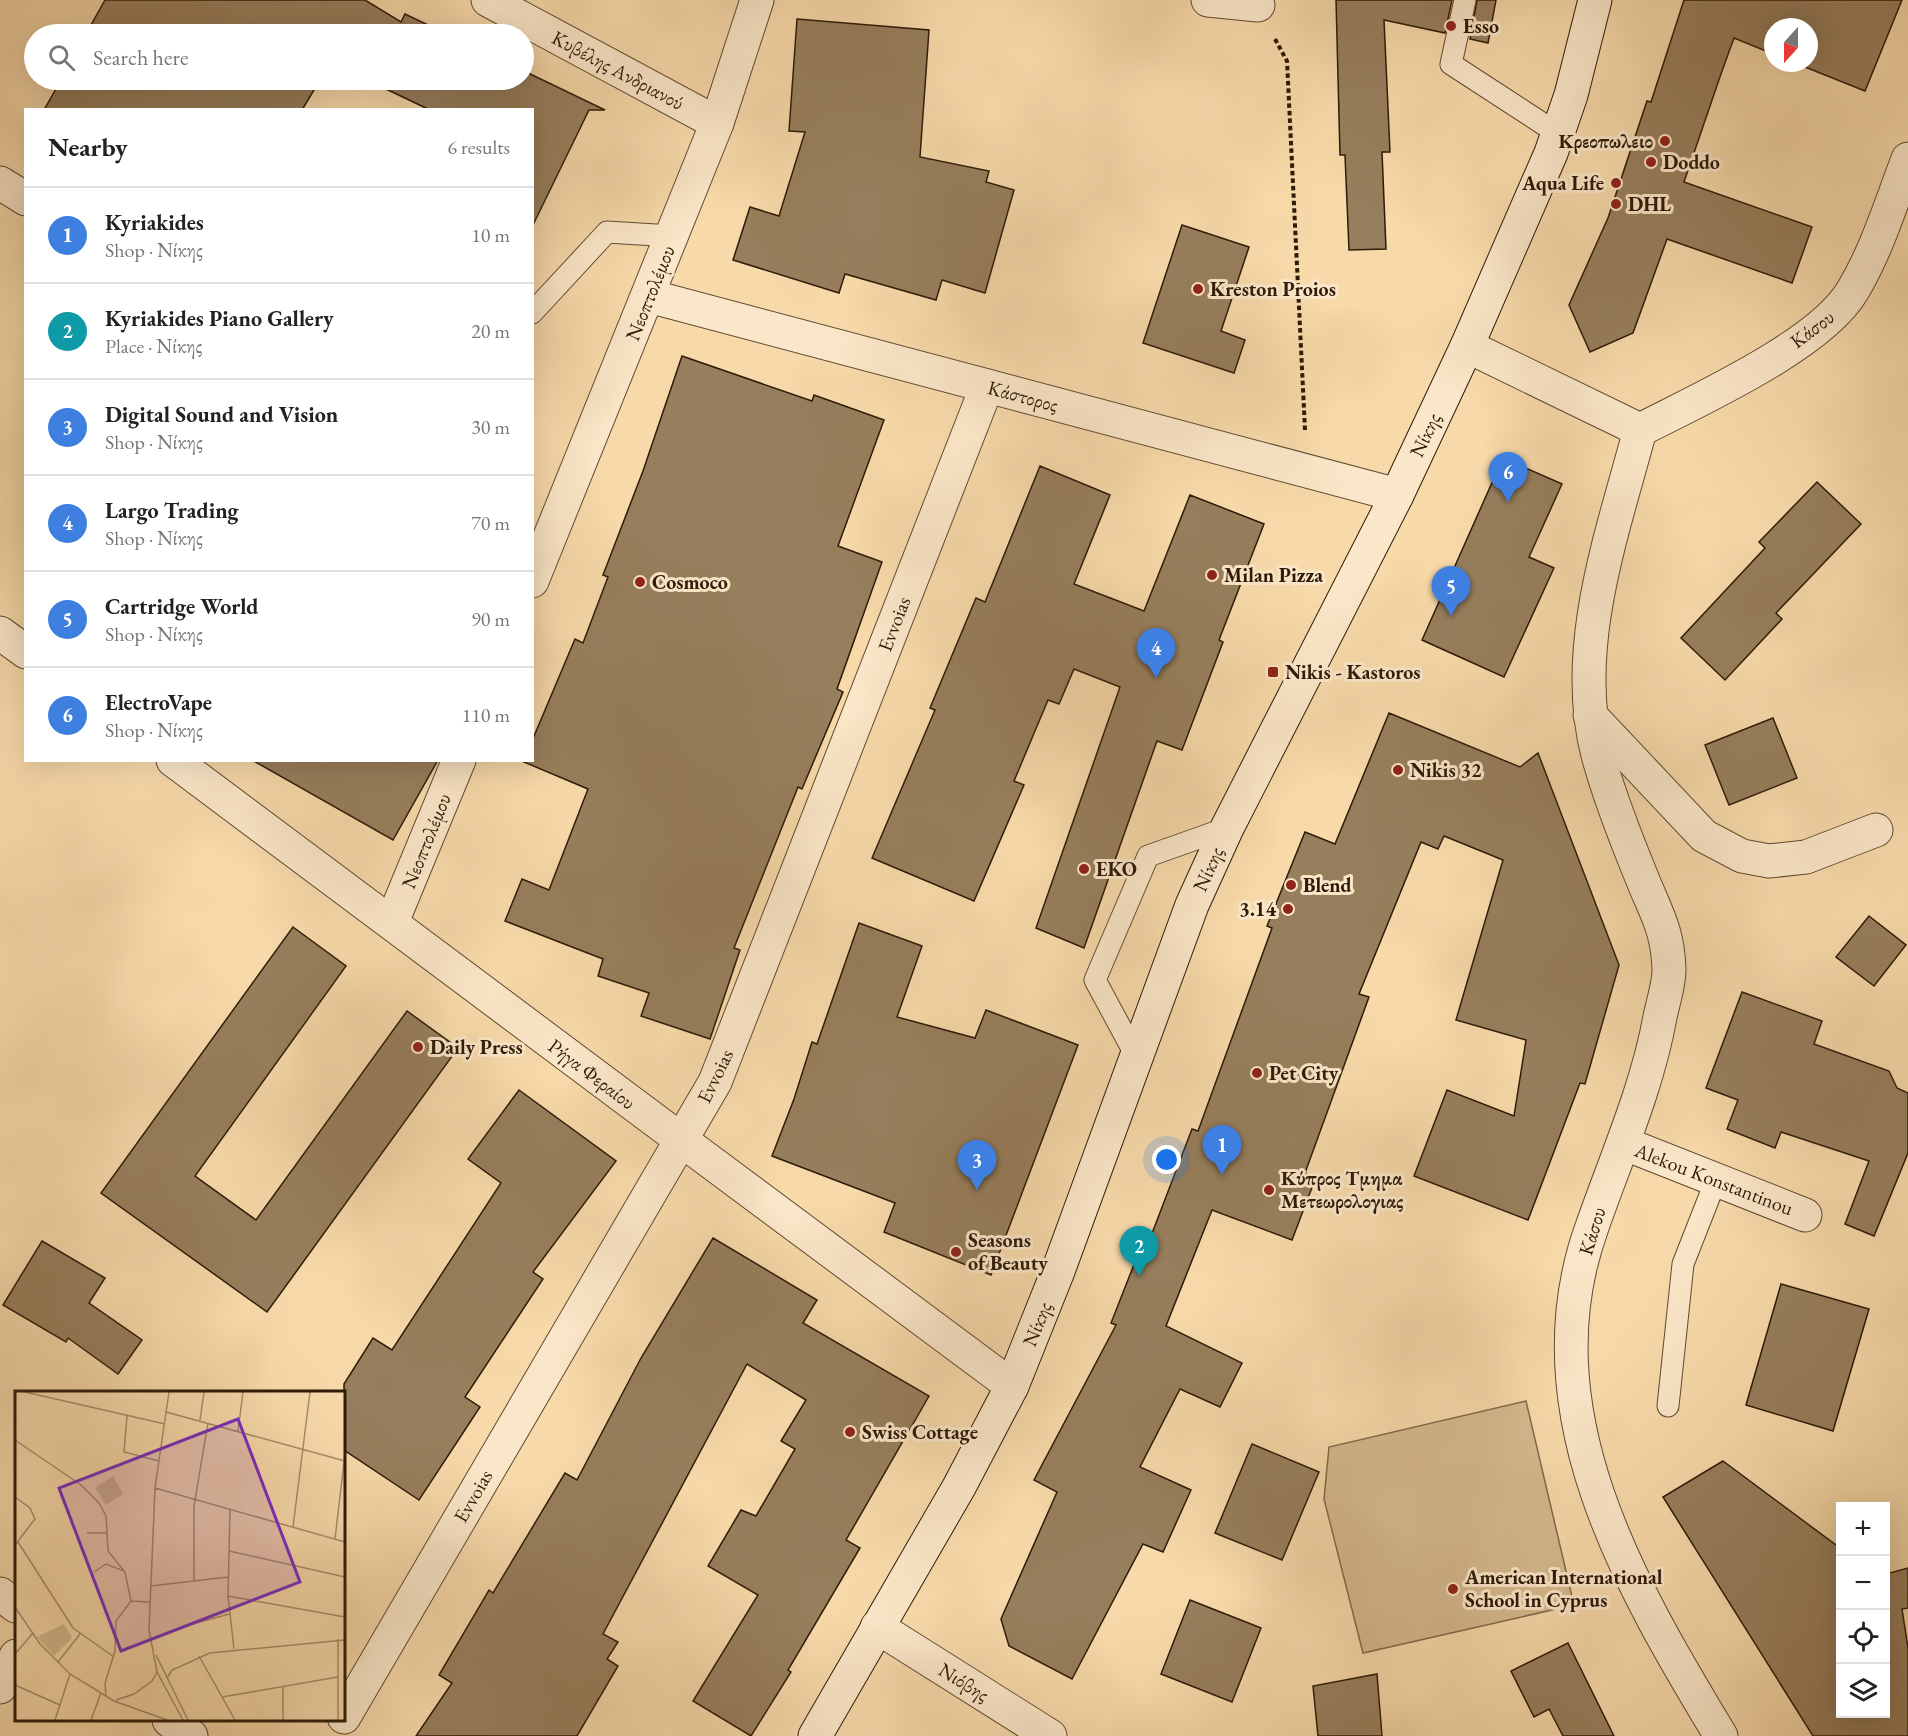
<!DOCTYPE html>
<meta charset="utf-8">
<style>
body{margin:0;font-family:"EB Garamond",serif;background:#f6f6f6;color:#222}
.controls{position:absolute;right:18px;bottom:18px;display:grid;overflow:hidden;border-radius:0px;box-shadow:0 6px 24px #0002}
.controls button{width:54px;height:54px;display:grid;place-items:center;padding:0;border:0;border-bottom:2px solid #e0e0e0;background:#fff;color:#222;font:30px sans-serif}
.compass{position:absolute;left:1764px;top:18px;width:54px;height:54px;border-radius:50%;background:#fff;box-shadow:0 6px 24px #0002;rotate:201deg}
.you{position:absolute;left:1167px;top:1160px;width:21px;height:21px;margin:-15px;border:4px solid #fff;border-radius:50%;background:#1a73e8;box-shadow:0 0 0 9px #1a73e833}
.badge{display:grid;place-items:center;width:39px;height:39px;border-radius:50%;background:#0f766e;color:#fff;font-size:20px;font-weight:700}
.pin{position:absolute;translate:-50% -50px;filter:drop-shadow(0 2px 3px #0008)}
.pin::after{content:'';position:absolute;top:32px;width:21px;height:18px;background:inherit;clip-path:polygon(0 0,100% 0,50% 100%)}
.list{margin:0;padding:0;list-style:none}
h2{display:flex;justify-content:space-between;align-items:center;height:78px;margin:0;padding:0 24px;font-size:26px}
h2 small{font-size:20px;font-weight:400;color:#767676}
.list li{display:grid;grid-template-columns:39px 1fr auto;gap:18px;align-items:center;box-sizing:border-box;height:96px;padding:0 24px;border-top:2px solid #e0e0e0}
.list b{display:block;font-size:22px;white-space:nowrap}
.list p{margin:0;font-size:20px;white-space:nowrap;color:#767676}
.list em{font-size:20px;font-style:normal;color:#767676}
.icon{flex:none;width:33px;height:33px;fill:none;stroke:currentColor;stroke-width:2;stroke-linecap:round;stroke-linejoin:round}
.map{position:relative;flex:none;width:1908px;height:1736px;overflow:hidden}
.search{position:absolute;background:#fff;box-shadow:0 6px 24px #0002;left:24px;top:24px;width:510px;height:66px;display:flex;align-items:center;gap:15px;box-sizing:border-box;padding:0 21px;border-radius:33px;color:#767676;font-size:22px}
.panel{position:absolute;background:#fff;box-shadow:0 6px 24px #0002;left:24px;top:108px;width:510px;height:654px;border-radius:0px}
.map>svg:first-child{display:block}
.green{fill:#d5b98e;stroke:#826a4b;stroke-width:1.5}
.building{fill:#977e5c;stroke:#2e1b08;stroke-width:1.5}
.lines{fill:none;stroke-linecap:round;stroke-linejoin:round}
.service-casing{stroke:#604a30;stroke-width:23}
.minor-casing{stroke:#604a30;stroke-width:35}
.tertiary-casing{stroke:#604a30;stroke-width:35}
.secondary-casing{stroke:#2e1b08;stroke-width:35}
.path{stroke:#2e1b08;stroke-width:4;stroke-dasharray:4.5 3;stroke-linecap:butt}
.service{stroke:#fae6c8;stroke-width:21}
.minor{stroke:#fae6c8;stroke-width:33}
.tertiary{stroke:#fae6c8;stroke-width:33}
.secondary{stroke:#fae6c8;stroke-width:33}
.poi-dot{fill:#8f2418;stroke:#fae6c8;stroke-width:2}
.labels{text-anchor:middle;stroke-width:6;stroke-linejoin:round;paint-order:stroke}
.poi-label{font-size:20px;font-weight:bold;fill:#2e1b08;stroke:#fae6c8;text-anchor:start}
.street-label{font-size:20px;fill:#2e1b08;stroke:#fae6c8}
.inset-road{fill:none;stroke:#a78d69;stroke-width:1.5}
.view{fill:#7b2cbf;fill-opacity:0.15;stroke:#7b2cbf;stroke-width:3}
.inset-edge{fill:none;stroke:#2e1b08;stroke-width:3}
</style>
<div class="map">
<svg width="1908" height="1736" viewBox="0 0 1908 1736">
<rect width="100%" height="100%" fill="#f7d9aa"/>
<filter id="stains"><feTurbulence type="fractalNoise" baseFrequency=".00333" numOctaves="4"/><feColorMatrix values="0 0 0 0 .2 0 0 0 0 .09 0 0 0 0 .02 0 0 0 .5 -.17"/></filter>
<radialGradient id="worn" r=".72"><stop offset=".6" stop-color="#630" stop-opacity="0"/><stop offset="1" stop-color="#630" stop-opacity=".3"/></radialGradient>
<path class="green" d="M1526 1401 1574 1605 1363 1653 1324 1499 1329 1447Z"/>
<g class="building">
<path d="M105 0H365L401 22 405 14 447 34H86Z"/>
<path d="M1336 0H1452L1445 33 1384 20 1390 152H1382L1386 249 1349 250 1345 155H1340Z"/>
<path d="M1477 0H1496L1488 43 1470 39Z"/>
<path d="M1684 0H1902L1865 91 1795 63H1809V27H1773V54L1734 38 1722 71 1684 182 1812 227 1792 283 1667 239 1633 333 1590 352 1569 305 1608 218 1647 101 1651 102Z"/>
<path d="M797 19 929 30 920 157 989 171 986 182 1014 190 985 293 942 280 936 300 845 274 839 293 733 260 750 207 779 216 805 132 789 131Z"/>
<path d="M524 71 605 110H589L532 227V110H430L367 80H524Z"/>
<path d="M61 80H320L302 110H44Z"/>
<path d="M1182 225 1249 247 1221 331 1245 340 1234 373 1143 343Z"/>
<path d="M682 356 812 401 814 395 884 420 838 546 882 562 837 689 843 692 802 789 798 787 734 948 740 950 710 1039 641 1016 649 993 598 976 603 959 505 921 522 879 549 890 588 789 524 762 532 760V741L575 639 583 643 608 577 603 575 643 471Z"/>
<path d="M1503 458 1562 484 1529 557 1554 568 1504 677 1422 640Z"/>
<path d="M1040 466 1110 495 1074 584 1144 611 1190 495 1264 524 1219 640 1223 642 1182 750 1157 741 1084 948 1036 928 1120 687 1074 669 1059 704 1048 700 1014 781 1024 785 974 901 872 858 935 710 930 708 976 598 985 602Z"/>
<path d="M1817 482 1861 524 1776 613 1782 619 1725 680 1681 638 1765 548 1759 542Z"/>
<path d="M1389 713 1520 767 1538 753 1619 965 1585 1084 1580 1083 1528 1220 1414 1176 1447 1090 1514 1116 1526 1040 1456 1020 1503 860 1444 836 1438 849 1421 842 1359 994 1369 997 1305 1173 1316 1177 1292 1240 1212 1210 1166 1326 1242 1363 1220 1407 1180 1389 1140 1467 1191 1490 1163 1552 1143 1544 1072 1679 1009 1646 1001 1619 1057 1492 1034 1480 1116 1325 1111 1323 1146 1234 1151 1236 1192 1129 1198 1131 1272 928 1267 926 1305 832 1335 844Z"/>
<path d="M1773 718 1797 778 1729 805 1705 745Z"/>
<path d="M252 760H438L393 840Z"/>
<path d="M1869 916 1906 945 1874 986 1836 957Z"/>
<path d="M859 923 922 946 897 1017 975 1038 986 1010 1078 1045 991 1275 884 1232 895 1203 772 1156 794 1099 812 1042 817 1044Z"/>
<path d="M293 927 346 966 195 1176 256 1220 407 1011 458 1048 267 1312 101 1193Z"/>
<path d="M1742 992 1822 1021 1814 1044 1889 1071 1897 1088 1908 1093V1153L1874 1236 1845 1224 1869 1161 1781 1132 1775 1148 1727 1129 1738 1100 1706 1088Z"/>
<path d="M519 1090 616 1161 533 1272 543 1279 465 1397 480 1407 419 1500 344 1450V1384L373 1338 392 1350 501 1183 468 1159Z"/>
<path d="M713 1238 817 1300 803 1323 929 1396 846 1540 860 1548 788 1670 791 1672 751 1736 693 1701 758 1595 708 1566 741 1510 756 1516 795 1449 781 1441 806 1400 747 1364 603 1634 618 1642 607 1659 618 1666 577 1736H416L452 1683 439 1675 489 1590 493 1593 565 1473 577 1480 641 1358Z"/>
<path d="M42 1241 105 1278 89 1303 142 1340 118 1374 68 1338 66 1342 3 1305Z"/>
<path d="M1781 1284 1869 1309 1833 1431 1746 1405Z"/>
<path d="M1252 1444 1319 1472 1282 1560 1215 1533Z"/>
<path d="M1723 1461 1840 1548V1713H1886V1574L1908 1568V1608L1902 1609 1908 1648V1736H1813L1663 1497Z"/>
<path d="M1190 1600 1261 1628 1232 1702 1161 1674Z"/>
<path d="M1568 1643 1614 1736H1563L1549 1709 1534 1717 1511 1671Z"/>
<path d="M1377 1674 1382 1736H1318L1313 1686Z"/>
</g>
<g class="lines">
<g class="service-casing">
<g id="service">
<path d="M1465 0 1451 64 1557 133"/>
<path d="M532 313 607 232 672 236"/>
<path d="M1136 1056 1095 980 1148 856 1227 828"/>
<path d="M1668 1406 1683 1264 1716 1180"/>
</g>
</g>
<g class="minor-casing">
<g id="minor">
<path d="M488 0 717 123"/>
<path d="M1208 0 1258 5"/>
<path d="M0 183 26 199"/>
<path d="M649 296 1397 495"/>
<path d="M1467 346 1640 430"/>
<path d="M532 581 717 123 757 0"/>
<path d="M1590 715 1704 836 1742 856 1769 861 1806 857 1876 830"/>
<path d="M392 922 459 760"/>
<path d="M1623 1143 1805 1215"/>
<path d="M0 1594 16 1606"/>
<path d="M877 1627 1050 1736"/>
<path d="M0 1687 16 1656"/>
<path d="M344 1717 715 1082 987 386"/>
<path d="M169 1720 191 1736"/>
<path d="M1721 1736C1629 1584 1526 1409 1592 1227 1616 1158 1647 1089 1660 1017 1663 1002 1669 985 1669 970 1668 930 1656 913 1642 878 1626 839 1609 796 1598 755 1570 648 1613 532 1640 430 1698 400 1821 345 1853 290 1877 250 1891 203 1908 159"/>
</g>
</g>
<g class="tertiary-casing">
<g id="tertiary">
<path d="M0 633 26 652"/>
<path d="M173 760C454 968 731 1179 1012 1386"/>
</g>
</g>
<g class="secondary-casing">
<path id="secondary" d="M815 1736 959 1487 1012 1386 1058 1271 1192 905 1227 828 1397 495 1467 346 1551 153 1571 95 1595 0"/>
</g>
<path class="path" d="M1275 39 1287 61 1305 430"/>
<use href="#service" class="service"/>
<use href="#minor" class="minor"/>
<use href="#tertiary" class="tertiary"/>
<use href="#secondary" class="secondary"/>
</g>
<g class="poi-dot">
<circle cx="1451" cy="26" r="6"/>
<circle cx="1665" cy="141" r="6"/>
<circle cx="1651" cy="162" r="6"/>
<circle cx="1616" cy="183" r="6"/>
<circle cx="1616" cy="204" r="6"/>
<circle cx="1198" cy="289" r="6"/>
<circle cx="1212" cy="575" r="6"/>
<circle cx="640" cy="582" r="6"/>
<rect x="1267" y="666" width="12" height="12" rx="3"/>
<circle cx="1398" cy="770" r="6"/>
<circle cx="1084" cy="869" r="6"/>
<circle cx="1291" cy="885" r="6"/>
<circle cx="1288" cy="909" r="6"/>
<circle cx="418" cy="1047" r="6"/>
<circle cx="1257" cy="1073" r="6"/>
<circle cx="1269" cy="1190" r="6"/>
<circle cx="956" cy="1252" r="6"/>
<circle cx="850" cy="1432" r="6"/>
<circle cx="1453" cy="1589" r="6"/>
</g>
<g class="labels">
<g class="poi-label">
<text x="1463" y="33">Esso</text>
<text x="1653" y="148" text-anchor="end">Κρεοπωλειο</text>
<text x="1663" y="169">Doddo</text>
<text x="1604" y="190" text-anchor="end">Aqua Life</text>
<text x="1628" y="211">DHL</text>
<text x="1210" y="296">Kreston Proios</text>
<text x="1224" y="582">Milan Pizza</text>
<text x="652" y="589">Cosmoco</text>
<text x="1285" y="679">Nikis - Kastoros</text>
<text x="1410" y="777">Nikis 32</text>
<text x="1096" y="876">EKO</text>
<text x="1303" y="892">Blend</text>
<text x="1276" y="916" text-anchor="end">3.14</text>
<text x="430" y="1054">Daily Press</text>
<text x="1269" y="1080">Pet City</text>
<text x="1281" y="1185">Κύπρος Τμημα<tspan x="1281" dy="23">Μετεωρολογιας</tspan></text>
<text x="968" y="1247">Seasons<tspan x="968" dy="23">of Beauty</tspan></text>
<text x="862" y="1439">Swiss Cottage</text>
<text x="1465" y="1584">American International<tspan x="1465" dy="23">School in Cyprus</tspan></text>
</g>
<g class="street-label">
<text transform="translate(618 70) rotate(28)" y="7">Κυβέλης Ανδριανού</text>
<text transform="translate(650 293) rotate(-68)" y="7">Νεοπτολέμου</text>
<text transform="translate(1812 329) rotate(-37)" y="7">Κάσου</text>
<text transform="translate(1023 396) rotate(15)" y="7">Κάστορος</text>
<text transform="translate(1425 435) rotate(-65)" y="7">Νίκης</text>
<text transform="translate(894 624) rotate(-69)" y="7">Evvoias</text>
<text transform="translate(426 841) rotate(-68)" y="7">Νεοπτολέμου</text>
<text transform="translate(1208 869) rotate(-66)" y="7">Νίκης</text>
<text transform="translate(592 1074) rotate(37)" y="7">Ρήγα Φεραίου</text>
<text transform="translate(715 1076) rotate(-64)" y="7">Evvoias</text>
<text transform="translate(1714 1179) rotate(21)" y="7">Alekou Konstantinou</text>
<text transform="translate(1592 1231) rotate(-73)" y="7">Κάσου</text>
<text transform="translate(1037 1324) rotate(-68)" y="7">Νίκης</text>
<text transform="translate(473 1496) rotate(-60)" y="7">Evvoias</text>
<text transform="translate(964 1682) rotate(32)" y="7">Νιόβης</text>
</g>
</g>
<g transform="translate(15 1391)">
<rect width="330" height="330" fill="#f7d9aa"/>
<path d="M98 85 108 103 91 114 80 97ZM49 233 57 247 39 265 22 246Z" fill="#d5b98e"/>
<path class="inset-road" d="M10 1 150 33M154 1 140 97 134 239 142 281 168 329M151 21 330 70M112 25 109 61 144 70M185 29 189 1M223 40 228 1M0 49 66 94 84 112 91 125 93 160 110 181 116 210 101 230 100 260 90 292 91 305M140 97 330 151M0 106 15 117 20 128 0 154M215 119 213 205 219 258M278 136 295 1M72 142H92M320 148 330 63M3 151 58 237 99 266M214 160 330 186M79 181 91 173 109 180M179 190V115L193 32M136 195 213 186M213 205 330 226M116 210 135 211M0 216 25 253 55 283 99 310 152 329M167 236 214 223M0 263 18 242M141 264 173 329M184 265 220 329M43 271 65 243M152 287 157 279 195 262 330 249M0 294 45 314M268 295V329M207 306 323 286M101 309 119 303 137 290 142 281M40 329 55 283M76 329 86 302M323 329V248"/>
<path class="view" d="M223 28 285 191 106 260 44 97Z"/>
<rect width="330" height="330" class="inset-edge"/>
</g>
<rect width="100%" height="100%" filter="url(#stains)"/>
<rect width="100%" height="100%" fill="url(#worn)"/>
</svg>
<div class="controls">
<button>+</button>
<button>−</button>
<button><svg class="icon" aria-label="locate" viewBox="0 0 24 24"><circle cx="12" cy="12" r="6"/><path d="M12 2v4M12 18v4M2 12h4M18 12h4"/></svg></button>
<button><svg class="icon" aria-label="layers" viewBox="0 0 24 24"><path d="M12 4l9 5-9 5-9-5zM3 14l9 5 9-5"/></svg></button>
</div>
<svg class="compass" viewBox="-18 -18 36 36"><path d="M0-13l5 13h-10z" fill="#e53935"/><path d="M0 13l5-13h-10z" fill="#767676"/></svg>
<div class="you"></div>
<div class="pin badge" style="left:1222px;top:1175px;background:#3f7fe0">1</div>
<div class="pin badge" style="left:1139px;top:1276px;background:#0f9aa8">2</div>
<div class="pin badge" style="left:977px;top:1190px;background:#3f7fe0">3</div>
<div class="pin badge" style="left:1156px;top:678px;background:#3f7fe0">4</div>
<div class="pin badge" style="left:1451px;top:616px;background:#3f7fe0">5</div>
<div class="pin badge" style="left:1508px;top:502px;background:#3f7fe0">6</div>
<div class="search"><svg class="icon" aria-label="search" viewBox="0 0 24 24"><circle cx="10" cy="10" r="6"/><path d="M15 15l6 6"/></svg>Search here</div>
<section class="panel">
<h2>Nearby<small>6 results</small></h2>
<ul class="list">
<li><span class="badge" style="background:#3f7fe0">1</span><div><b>Kyriakides</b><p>Shop · Νίκης</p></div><em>10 m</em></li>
<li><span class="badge" style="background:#0f9aa8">2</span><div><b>Kyriakides Piano Gallery</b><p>Place · Νίκης</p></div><em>20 m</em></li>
<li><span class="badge" style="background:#3f7fe0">3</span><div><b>Digital Sound and Vision</b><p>Shop · Νίκης</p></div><em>30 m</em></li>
<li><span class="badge" style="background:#3f7fe0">4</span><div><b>Largo Trading</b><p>Shop · Νίκης</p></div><em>70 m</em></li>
<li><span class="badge" style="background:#3f7fe0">5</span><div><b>Cartridge World</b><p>Shop · Νίκης</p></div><em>90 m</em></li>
<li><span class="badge" style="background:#3f7fe0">6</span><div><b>ElectroVape</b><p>Shop · Νίκης</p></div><em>110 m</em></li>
</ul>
</section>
</div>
